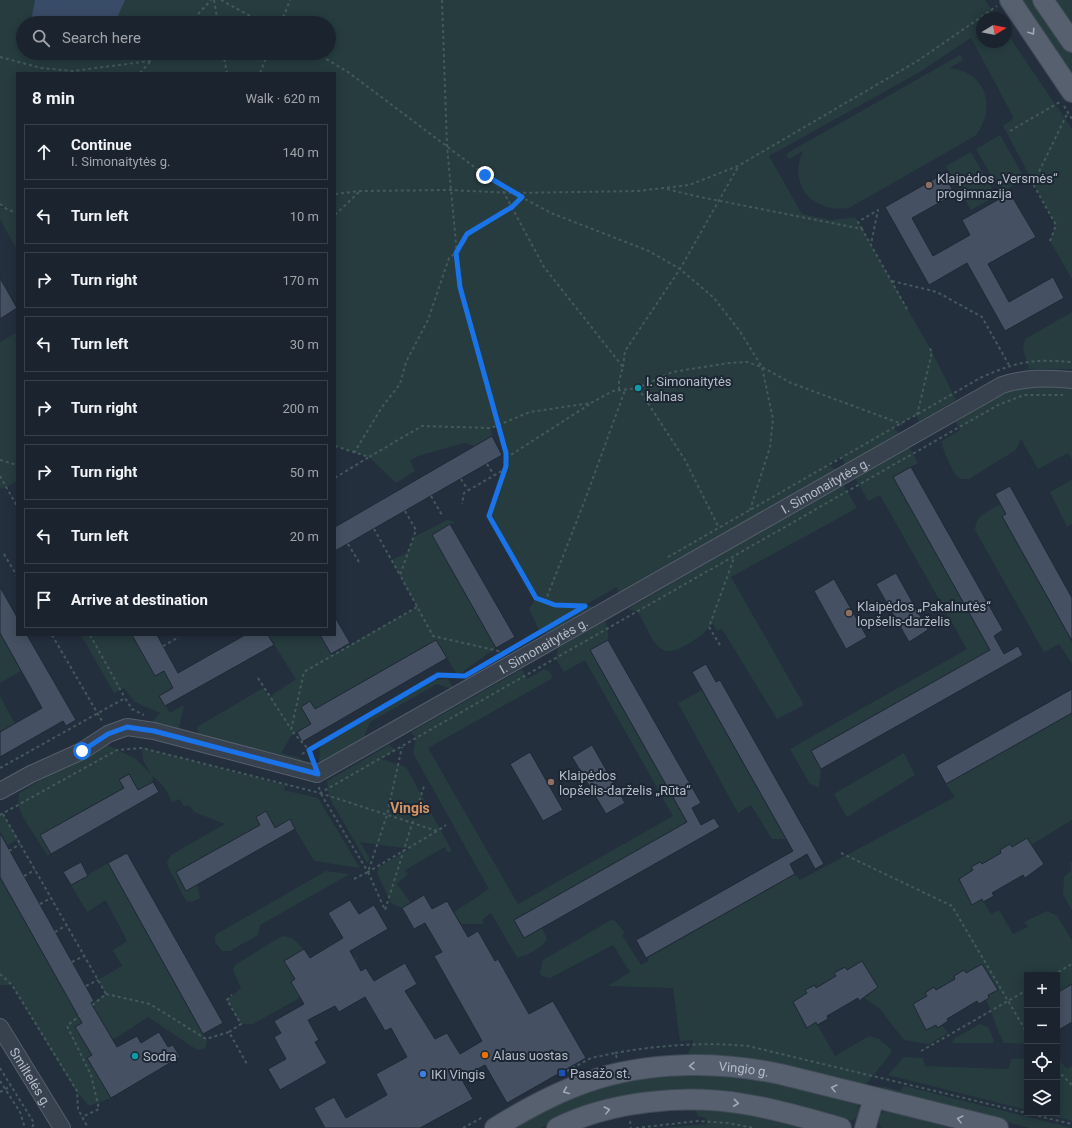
<!DOCTYPE html>
<meta charset="utf-8">
<style>
body{margin:0;font-family:Roboto,sans-serif;background:#242b36;color:#f1f3f6}
.controls{position:absolute;right:12px;bottom:12px;display:grid;overflow:hidden;border-radius:0px;box-shadow:0 2px 10px #0003}
.controls button{width:36px;height:36px;display:grid;place-items:center;padding:0;border:0;border-bottom:1px solid #39404a;background:#1b232e;color:#f1f3f6;font:20px sans-serif}
.compass{position:absolute;left:976px;top:12px;width:36px;height:36px;border-radius:50%;background:#1b232e;box-shadow:0 2px 10px #0003;rotate:80deg}
.stop{position:absolute;width:12px;height:12px;margin:-9px;border:3px solid #1a73e8;border-radius:50%;background:#fff}
.stop.end{background:#1a73e8;border-color:#fff;box-shadow:0 1px 4px #0008}
.list{margin:0;padding:0;list-style:none}
h2{display:flex;justify-content:space-between;align-items:center;height:52px;margin:0;padding:0 16px;font-size:17px}
h2 small{font-size:13px;font-weight:400;color:#a0a4aa}
.list li{display:grid;grid-template-columns:26px 1fr auto;gap:12px;align-items:center;box-sizing:border-box;height:56px;margin:0 8px 8px;padding:0 8px;border:1px solid #39404a;border-radius:0px}
.list b{display:block;font-size:15px;white-space:nowrap}
.list p{margin:0;font-size:13px;white-space:nowrap;color:#a0a4aa}
.list em{font-size:13px;font-style:normal;color:#a0a4aa}
.icon{flex:none;width:22px;height:22px;fill:none;stroke:currentColor;stroke-width:2;stroke-linecap:round;stroke-linejoin:round}
.map{position:relative;flex:none;width:1072px;height:1128px;overflow:hidden}
.search{position:absolute;background:#1b232e;box-shadow:0 2px 10px #0003;left:16px;top:16px;width:320px;height:44px;display:flex;align-items:center;gap:10px;box-sizing:border-box;padding:0 14px;border-radius:22px;color:#a0a4aa;font-size:15px}
.panel{position:absolute;background:#1b232e;box-shadow:0 2px 10px #0003;left:16px;top:72px;width:320px;height:564px;border-radius:0px}
.map>svg:first-child{display:block}
.green{fill:#263c3f;fill-rule:evenodd}
.water{fill:#394c67}
.building{fill:#455162;stroke:#1f2835}
.lines{fill:none;stroke-linecap:round;stroke-linejoin:round}
.minor-casing{stroke:#565f6c;stroke-width:18}
.major-casing{stroke:#414a57;stroke-width:22}
.path{stroke:#44595c;stroke-width:2;stroke-dasharray:3 3;stroke-linecap:butt}
.minor{stroke:#38414e;stroke-width:16}
.major{stroke:#56606e;stroke-width:20}
.oneway{stroke:#a1aab7}
.route{stroke:#1a73e8;stroke-width:5}
.education-dot{fill:#8d6e63;stroke:#1d2633;stroke-width:1.5}
.culture-dot{fill:#0f9aa8;stroke:#1d2633;stroke-width:1.5}
.food-dot{fill:#e8710a;stroke:#1d2633;stroke-width:1.5}
.transit-dot{fill:#1a4fb4;stroke:#1d2633;stroke-width:1.5}
.shop-dot{fill:#3f7fe0;stroke:#1d2633;stroke-width:1.5}
.labels{text-anchor:middle;stroke-width:4;stroke-linejoin:round;paint-order:stroke}
.poi-label{font-size:13px;fill:#b4bcc9;stroke:#1d2633;text-anchor:start}
.street-label{font-size:13px;fill:#b4bcc9;stroke:#1d2633}
.neighbourhood-label{font-size:14px;font-weight:bold;fill:#d59563;stroke:#1d2633}
</style>
<div class="map">
<svg width="1072" height="1128" viewBox="0 0 1072 1128">
<rect width="100%" height="100%" fill="#242f3e"/>
<g class="green">
<path d="M0 0H985L997 18H982V42H1006V32L1072 129V279L1050 241 1056 225 1003 126 1014 118 971 38 918 73 769 156 802 214 831 220 855 217 932 352 956 400 919 422 916 415 893 428 900 433 845 466 842 456 828 465 837 470 618 594 617 587 585 605 596 607 554 632 543 634 540 632 529 609 536 598 489 516 506 466V453L499 425 491 428 492 436 475 446 465 443 421 455 410 460 415 471 396 483 369 457 335 446V73H17V250L0 219V207L6 209 0 204ZM23 23H329V53H23Z"/>
<path d="M1018 0H1036L1072 53V80Z"/>
<path d="M1053 0H1072V29Z"/>
<path d="M960 55 963 60 949 68C986 71 998 109 975 136L849 208C814 214 787 185 803 151L789 159 786 154Z"/>
<path d="M1000 135 1025 179 1001 193 976 149Z"/>
<path d="M971 152 996 196 971 210 946 166Z"/>
<path d="M1072 312V369H1029L1023 349 1025 339Z"/>
<path d="M17 332V481L2 489 0 488V342Z"/>
<path d="M1072 386V460L1068 453 1038 469 1021 439 1016 450 969 479C965 479 960 480 957 476 952 470 941 448 942 441L960 430 955 419 992 397 1017 387Z"/>
<path d="M909 446 918 463 893 477 990 650 811 751 821 769 819 788 810 784 790 749 967 649 880 495 868 501 856 479V477Z"/>
<path d="M1072 480V524L1067 527 1050 492Z"/>
<path d="M843 484 857 508 731 577 804 705 777 719 722 629 717 631 713 624C708 627 705 633 700 636 659 666 657 647 638 612L628 609Z"/>
<path d="M1001 504 1006 514 1002 517 1072 641V664L1059 644 1044 652 975 530C976 514 989 511 1001 504Z"/>
<path d="M447 520 455 522 432 535 496 648 461 673H456L436 640 315 709 310 702 301 707 311 724 291 736 281 753 300 758 307 766 199 736 197 727 263 688 269 697 296 679 268 635H320L332 655 417 607 392 560 408 552 414 537Z"/>
<path d="M605 621 608 629V640L590 651 687 822 514 920 524 938 542 928 547 939C543 947 526 957 517 957L491 913 482 920 484 924H461L454 912 489 889 413 753 416 738 411 732 522 669 527 679 544 669 550 672 553 678 428 748 518 904 673 816 585 660 564 672 556 659 558 648Z"/>
<path d="M0 633 21 671 0 683Z"/>
<path d="M81 635H132L155 676 164 671 173 688 159 696 170 713 184 705 179 728 175 730 151 723 160 713 135 702 124 688 114 693Z"/>
<path d="M448 679 454 690 437 684 370 722 363 739 319 764 320 748 324 742 431 680Z"/>
<path d="M702 690 786 839H772L751 805 738 813 678 703Z"/>
<path d="M0 696 15 724 0 732Z"/>
<path d="M1072 713V820L1031 845 1027 839 1012 847 1010 844 1000 850 1001 853 982 864 980 862 971 867 973 870 959 879 972 904 982 899 991 914 999 910 1013 934 1028 927 1024 922 1047 911 1057 916 1072 940V984L1057 993V975H1027V1044L1004 1043C996 1029 993 1014 986 1000L988 995 998 989 982 964 966 973 964 970 954 976 955 979 936 990 934 987 925 993 927 996 913 1004 926 1030 936 1025 937 1027 942 1025 948 1033 929 1044 904 1040 879 1008 864 998 869 995 868 993 878 987 870 974 847 970 845 967 834 973 836 976 816 988 815 985 806 990 807 993 793 1002 806 1028 816 1022 835 1056 869 1036 879 1039 891 1049V1053L868 1082 862 1086 685 1059 693 1044V1040L680 1041 673 988 608 986 630 972 613 945 550 978 542 976 540 972 543 960 611 920 615 921 625 933 622 935 641 965 649 961 647 958 795 874 800 880 955 797 946 784Z"/>
<path d="M103 743 136 759 150 773 143 760 142 748 285 785 284 790 318 798 360 868 314 861 290 820 275 828 266 811 256 817 260 825 176 872 186 890 197 884 200 898 192 902 186 901 168 867 167 862 171 855 225 824 194 812 190 806H184L179 799 172 802 165 788 152 775 153 782 138 790 129 774 119 780 124 788 41 835 51 854 47 855 23 817 18 805 19 793Z"/>
<path d="M389 745 396 750 381 759 406 767 452 851 448 853 445 847 405 870 408 874 397 884 411 903 402 908 391 903 377 873 379 867 410 849 360 842 370 859 367 863 329 797 327 781Z"/>
<path d="M904 753 915 775 847 817 834 794Z"/>
<path d="M3 814 18 839 7 846 0 834V815Z"/>
<path d="M1072 861V911L1063 894 1064 877 1071 871 1070 863Z"/>
<path d="M108 863 207 1042 205 1048 197 1050 148 1017 113 1040 97 1014 75 1027 92 1055 87 1058 111 1098 89 1106 76 1091 12 985H0V877L76 1012 106 994 98 980 122 966 113 950 127 941 106 900 87 912 71 885Z"/>
<path d="M326 871 350 874 260 925 258 935 230 951H222L215 942V935Z"/>
<path d="M282 936 292 938 304 949 284 961 354 958 358 956 354 966 301 997 253 1024H241L227 1000 241 988 233 970 235 965Z"/>
<path d="M980 1024 988 1027 994 1041 993 1043H952L955 1038Z"/>
<path d="M904 1057 923 1058 925 1066 1008 1069 1012 1059 1027 1058V1110L888 1075Z"/>
<path d="M1057 1060H1059L1067 1069 1072 1066V1121L1041 1113H1057Z"/>
<path d="M745 1074 856 1103C864 1112 857 1121 847 1121L773 1103 574 1113 540 1128H508L583 1090 657 1075Z"/>
<path d="M882 1086 900 1091 904 1086 1072 1128H1030L883 1091Z"/>
<path d="M694 1107 718 1109 812 1128H662L707 1124 706 1118 698 1116Z"/>
<path d="M888 1109 967 1128H882L879 1124 880 1115Z"/>
</g>
<path class="water" d="M35 0H125L117 18 109 23H33L32 16Z"/>
<g class="building">
<path d="M943 174 955 194 912 218 933 256 970 235 962 220 1010 193 1036 237 988 264 1009 302 1053 277 1064 298 1005 331 967 263 929 285 885 207Z"/>
<path d="M0 278 17 308 0 319Z"/>
<path d="M492 436 502 455 335 551V527Z"/>
<path d="M911 467 1003 630 994 636 1004 654 1018 646 1023 655 821 769 811 751 990 650 893 477Z"/>
<path d="M1010 486 1072 598V641L1002 516 1006 514 995 494Z"/>
<path d="M450 524 515 637 496 648 432 535Z"/>
<path d="M896 573 928 630 909 642 876 584Z"/>
<path d="M834 579 867 637 846 649 814 591Z"/>
<path d="M0 587 17 617V635H27L76 720 66 726 63 721 0 757V732L42 708 0 633Z"/>
<path d="M335 617 350 643 331 654 320 635H335Z"/>
<path d="M132 635H157L178 673 245 635H268L274 645 165 706 159 696 173 688 164 671 155 676Z"/>
<path d="M436 640 447 658 302 742 297 732 311 724 301 707 310 701 315 709Z"/>
<path d="M608 640 701 803 692 808 701 825 714 818 720 827 524 938 514 920 687 822 590 650Z"/>
<path d="M706 664 716 682 720 680 824 864 815 869 807 854 790 864 795 874 646 958 636 940 793 851 692 672Z"/>
<path d="M1072 689V713L946 784 936 766Z"/>
<path d="M592 745 625 803 606 814 572 757Z"/>
<path d="M530 752 563 810 543 821 510 764Z"/>
<path d="M129 774 138 790 153 782 159 792 51 854 40 835 124 788 119 780Z"/>
<path d="M266 811 275 828 290 819 295 829 186 891 176 872 260 825 256 817Z"/>
<path d="M0 833 94 1001 91 1003 117 1047 137 1036 141 1043 159 1032 168 1047 173 1045 180 1057 111 1098 87 1058 92 1055 75 1027 82 1023 0 877Z"/>
<path d="M1027 838 1044 864 1025 878 1023 875 992 893 994 896 983 902 982 899 972 905 959 879 973 870 971 867 980 862 982 864 1001 853 1000 850 1010 844 1012 847Z"/>
<path d="M127 853 223 1023 203 1034 108 863Z"/>
<path d="M81 862 88 876 71 885 63 872Z"/>
<path d="M424 895 432 909 447 901 468 937 478 931 495 961 498 959 529 1014 553 1001 586 1058 507 1103 485 1065 461 1078 473 1099 420 1128H325L314 1108 334 1097 346 1118 387 1095 376 1074 407 1057 391 1028 385 1031 365 997 339 1012 335 1006 308 1020 319 1040 315 1042 327 1063 280 1090 268 1069 286 1059 274 1037 281 1033 274 1021 304 1004 291 982 295 979 284 961 304 949 310 958 343 938 328 913 350 900 359 914 374 905 388 929 350 951 361 971 366 968 374 981 405 963 417 984 405 991 435 1039 447 1033 460 1054 482 1041 434 956 442 952 425 923 414 929 402 908Z"/>
<path d="M862 961 878 987 859 1001 858 998 827 1016 828 1019 817 1025 816 1022 807 1028 793 1002 807 993 805 990 815 985 816 988 836 976 834 973 845 967 847 970Z"/>
<path d="M982 964 998 990 988 995 989 998 979 1004 977 1001 947 1019 948 1021 942 1025 937 1028 936 1025 926 1030 913 1004 927 996 925 993 934 987 936 990 955 979 954 976 964 970 966 973Z"/>
<path d="M1072 984V1022L1057 1031V993Z"/>
</g>
<g class="lines">
<g class="minor-casing">
<g id="minor">
<path id="s1" d="M0 791 31 774 82 751 108 734 127 727 154 731 317 774 1002 385C1027 377 1046 378 1072 380"/>
<path id="s2" d="M0 1027 62 1128"/>
</g>
</g>
<g class="major-casing">
<g id="major">
<path d="M1010 0 1072 92"/>
<path d="M1043 0 1072 42"/>
<path id="s3" d="M495 1128C524 1110 555 1093 587 1082 648 1061 717 1061 780 1074L998 1128"/>
<path d="M557 1128C610 1101 686 1094 744 1104 777 1109 809 1119 841 1128"/>
<path d="M865 1128 874 1098"/>
</g>
</g>
<g class="path">
<path d="M214 0 218 23"/>
<path d="M221 0 263 23"/>
<path d="M442 0 447 146 460 287 506 453 505 469 464 493 462 504"/>
<path d="M190 23 211 0"/>
<path d="M281 23 290 0"/>
<path d="M223 53 227 73"/>
<path d="M316 53 348 72 485 175 514 193 638 191 689 185 738 166 919 60 997 6"/>
<path d="M0 57 41 68 73 71 150 61 162 53"/>
<path d="M140 73 150 62"/>
<path d="M260 73 268 53"/>
<path d="M1064 106 1072 119"/>
<path d="M1010 131 1060 102"/>
<path d="M667 189 695 196 862 229 907 309"/>
<path d="M503 191 544 267 623 367 619 381V390"/>
<path d="M335 194 360 191 450 190 514 193 551 213 649 251 680 269 714 298 739 330 762 367 773 419 770 447 750 510"/>
<path d="M0 204 8 210 17 212"/>
<path d="M335 215 359 192"/>
<path d="M862 229 858 222 878 210 871 244"/>
<path d="M1050 241 1056 225 1033 184 1068 112"/>
<path d="M892 281 937 292 982 317 1009 365"/>
<path d="M623 367 625 351 680 269 738 167"/>
<path d="M638 388 685 460 719 528"/>
<path d="M917 415 932 352 929 347"/>
<path d="M335 446 369 457 422 426 491 428 530 412 591 403 613 391 638 388 672 372 729 363 747 362 762 367 791 383 902 424"/>
<path d="M354 453 382 407 400 384 406 362 428 320 449 258 456 253 467 234 512 207 522 197"/>
<path d="M506 458 590 404"/>
<path d="M0 460 17 465"/>
<path d="M487 464 494 475"/>
<path d="M504 470 489 516 536 598 555 605 584 606"/>
<path d="M0 476 17 506"/>
<path d="M335 478 369 457"/>
<path d="M461 479 468 490"/>
<path d="M431 496 442 515"/>
<path d="M405 511 416 530 400 575 433 636 503 652"/>
<path d="M374 529 400 575"/>
<path d="M348 544 359 562"/>
<path d="M4 554 17 576"/>
<path d="M668 557 982 377C1019 361 1032 359 1072 362"/>
<path d="M545 602 585 500 625 390"/>
<path d="M52 635 102 721"/>
<path d="M90 635 125 698"/>
<path d="M720 645 709 627 734 558"/>
<path d="M163 646 179 637"/>
<path d="M258 678 291 729"/>
<path d="M302 754 438 675 462 676"/>
<path d="M312 758 309 750 291 730 304 672 417 607"/>
<path d="M0 768 125 698 132 709 144 715"/>
<path d="M319 787 320 793 437 831 446 825"/>
<path d="M321 794 368 872 437 831"/>
<path d="M3 814 106 994 67 1026 91 1075 99 1109 82 1117"/>
<path d="M0 815 117 750 142 748 320 793 998 405 1024 395H1063"/>
<path d="M9 851 20 844"/>
<path d="M841 853 952 906 1027 1033"/>
<path d="M368 872 385 910 424 786"/>
<path d="M24 876 35 870"/>
<path d="M354 879 368 872 387 815 402 747"/>
<path d="M40 904 51 898"/>
<path d="M55 932 67 925"/>
<path d="M72 962 84 956"/>
<path d="M0 974 12 985 77 1091 78 1109 88 1128"/>
<path d="M1053 975 1072 964"/>
<path d="M86 986 98 980"/>
<path d="M106 994 150 1004 206 1039 229 1032 248 1066"/>
<path d="M229 1032 241 1024 227 1000 232 995"/>
<path d="M921 1051 1027 990"/>
<path d="M615 1053C659 1045 704 1042 748 1046L1072 1124"/>
<path d="M0 1068 34 1123 32 1128"/>
<path d="M1057 1070 1072 1085"/>
<path d="M567 1071 591 1058 615 1053 617 1058"/>
<path d="M0 1081 20 1112 25 1128"/>
<path d="M0 1092 11 1086"/>
<path d="M630 1121 631 1128"/>
<path d="M463 1128 483 1117"/>
<path d="M636 1128 698 1121 728 1123 754 1128"/>
</g>
<use href="#minor" class="minor"/>
<use href="#major" class="major"/>
</g>
<defs><path id="oneway-chevron" d="M-2-3.5L2.5 0L-2 3.5" fill="none" stroke-width="1.6" stroke-linecap="round" stroke-linejoin="round"/></defs>
<g class="oneway">
<use href="#oneway-chevron" transform="translate(1032 32) rotate(56)"/>
<use href="#oneway-chevron" transform="translate(692 1066) rotate(179)"/>
<use href="#oneway-chevron" transform="translate(834 1088) rotate(-166)"/>
<use href="#oneway-chevron" transform="translate(566 1091) rotate(157)"/>
<use href="#oneway-chevron" transform="translate(736 1103) rotate(6)"/>
<use href="#oneway-chevron" transform="translate(607 1110) rotate(-14)"/>
<use href="#oneway-chevron" transform="translate(960 1119) rotate(-166)"/>
</g>
<g class="lines">
<path class="route" d="M82 751 108 734 127 727 154 731 318 774 309 750 438 675 465 676 585 606 555 605 536 598 489 516 506 466V453L460 287 456 253 467 234 512 207 522 197 485 175"/>
</g>
<g class="education-dot">
<circle cx="929" cy="185" r="4"/>
<circle cx="849" cy="613" r="4"/>
<circle cx="551" cy="782" r="4"/>
</g>
<g class="culture-dot">
<circle cx="638" cy="388" r="4"/>
<circle cx="135" cy="1056" r="4"/>
</g>
<circle class="food-dot" cx="485" cy="1055" r="4"/>
<rect class="transit-dot" x="558" y="1069" width="8" height="8" rx="2"/>
<circle class="shop-dot" cx="423" cy="1074" r="4"/>
<g class="labels">
<g class="poi-label">
<text x="937" y="183">Klaipėdos „Versmės“<tspan x="937" dy="15">progimnazija</tspan></text>
<text x="646" y="386">I. Simonaitytės<tspan x="646" dy="15">kalnas</tspan></text>
<text x="857" y="611">Klaipėdos „Pakalnutės“<tspan x="857" dy="15">lopšelis-darželis</tspan></text>
<text x="559" y="780">Klaipėdos<tspan x="559" dy="15">lopšelis-darželis „Rūta“</tspan></text>
<text x="493" y="1060">Alaus uostas</text>
<text x="143" y="1061">Sodra</text>
<text x="570" y="1078">Pasažo st.</text>
<text x="431" y="1079">IKI Vingis</text>
</g>
<g class="street-label">
<text dy="5" stroke="none"><textPath href="#s1" startOffset="923">I. Simonaitytės g.</textPath></text>
<text dy="5" stroke="none"><textPath href="#s1" startOffset="599">I. Simonaitytės g.</textPath></text>
<text dy="5" stroke="none"><textPath href="#s3" startOffset="262">Vingio g.</textPath></text>
<text dy="5" stroke="none"><textPath href="#s2" startOffset="59">Smiltelės g.</textPath></text>
</g>
<g class="neighbourhood-label">
<text x="410" y="813">Vingis</text>
</g>
</g>
</svg>
<div class="controls">
<button>+</button>
<button>−</button>
<button><svg class="icon" aria-label="locate" viewBox="0 0 24 24"><circle cx="12" cy="12" r="6"/><path d="M12 2v4M12 18v4M2 12h4M18 12h4"/></svg></button>
<button><svg class="icon" aria-label="layers" viewBox="0 0 24 24"><path d="M12 4l9 5-9 5-9-5zM3 14l9 5 9-5"/></svg></button>
</div>
<svg class="compass" viewBox="-18 -18 36 36"><path d="M0-13l5 13h-10z" fill="#e53935"/><path d="M0 13l5-13h-10z" fill="#a0a4aa"/></svg>
<div class="stop" style="left:82px;top:751px"></div>
<div class="stop end" style="left:485px;top:175px"></div>
<div class="search"><svg class="icon" aria-label="search" viewBox="0 0 24 24"><circle cx="10" cy="10" r="6"/><path d="M15 15l6 6"/></svg>Search here</div>
<section class="panel">
<h2>8 min<small>Walk · 620 m</small></h2>
<ul class="list">
<li><svg class="icon" aria-label="ahead" viewBox="0 0 24 24"><path d="M12 20V5M6 11l6-6 6 6"/></svg><div><b>Continue</b><p>I. Simonaitytės g.</p></div><em>140 m</em></li>
<li><svg class="icon" aria-label="left" viewBox="0 0 24 24"><path d="M17 20v-9H6M10 6l-5 5 5 5"/></svg><div><b>Turn left</b></div><em>10 m</em></li>
<li><svg class="icon" aria-label="right" viewBox="0 0 24 24"><path d="M7 20v-9h11M14 6l5 5-5 5"/></svg><div><b>Turn right</b></div><em>170 m</em></li>
<li><svg class="icon" aria-label="left" viewBox="0 0 24 24"><path d="M17 20v-9H6M10 6l-5 5 5 5"/></svg><div><b>Turn left</b></div><em>30 m</em></li>
<li><svg class="icon" aria-label="right" viewBox="0 0 24 24"><path d="M7 20v-9h11M14 6l5 5-5 5"/></svg><div><b>Turn right</b></div><em>200 m</em></li>
<li><svg class="icon" aria-label="right" viewBox="0 0 24 24"><path d="M7 20v-9h11M14 6l5 5-5 5"/></svg><div><b>Turn right</b></div><em>50 m</em></li>
<li><svg class="icon" aria-label="left" viewBox="0 0 24 24"><path d="M17 20v-9H6M10 6l-5 5 5 5"/></svg><div><b>Turn left</b></div><em>20 m</em></li>
<li><svg class="icon" aria-label="arrive" viewBox="0 0 24 24"><path d="M6 21V4h12l-3 4 3 4H6"/></svg><div><b>Arrive at destination</b></div></li>
</ul>
</section>
</div>
